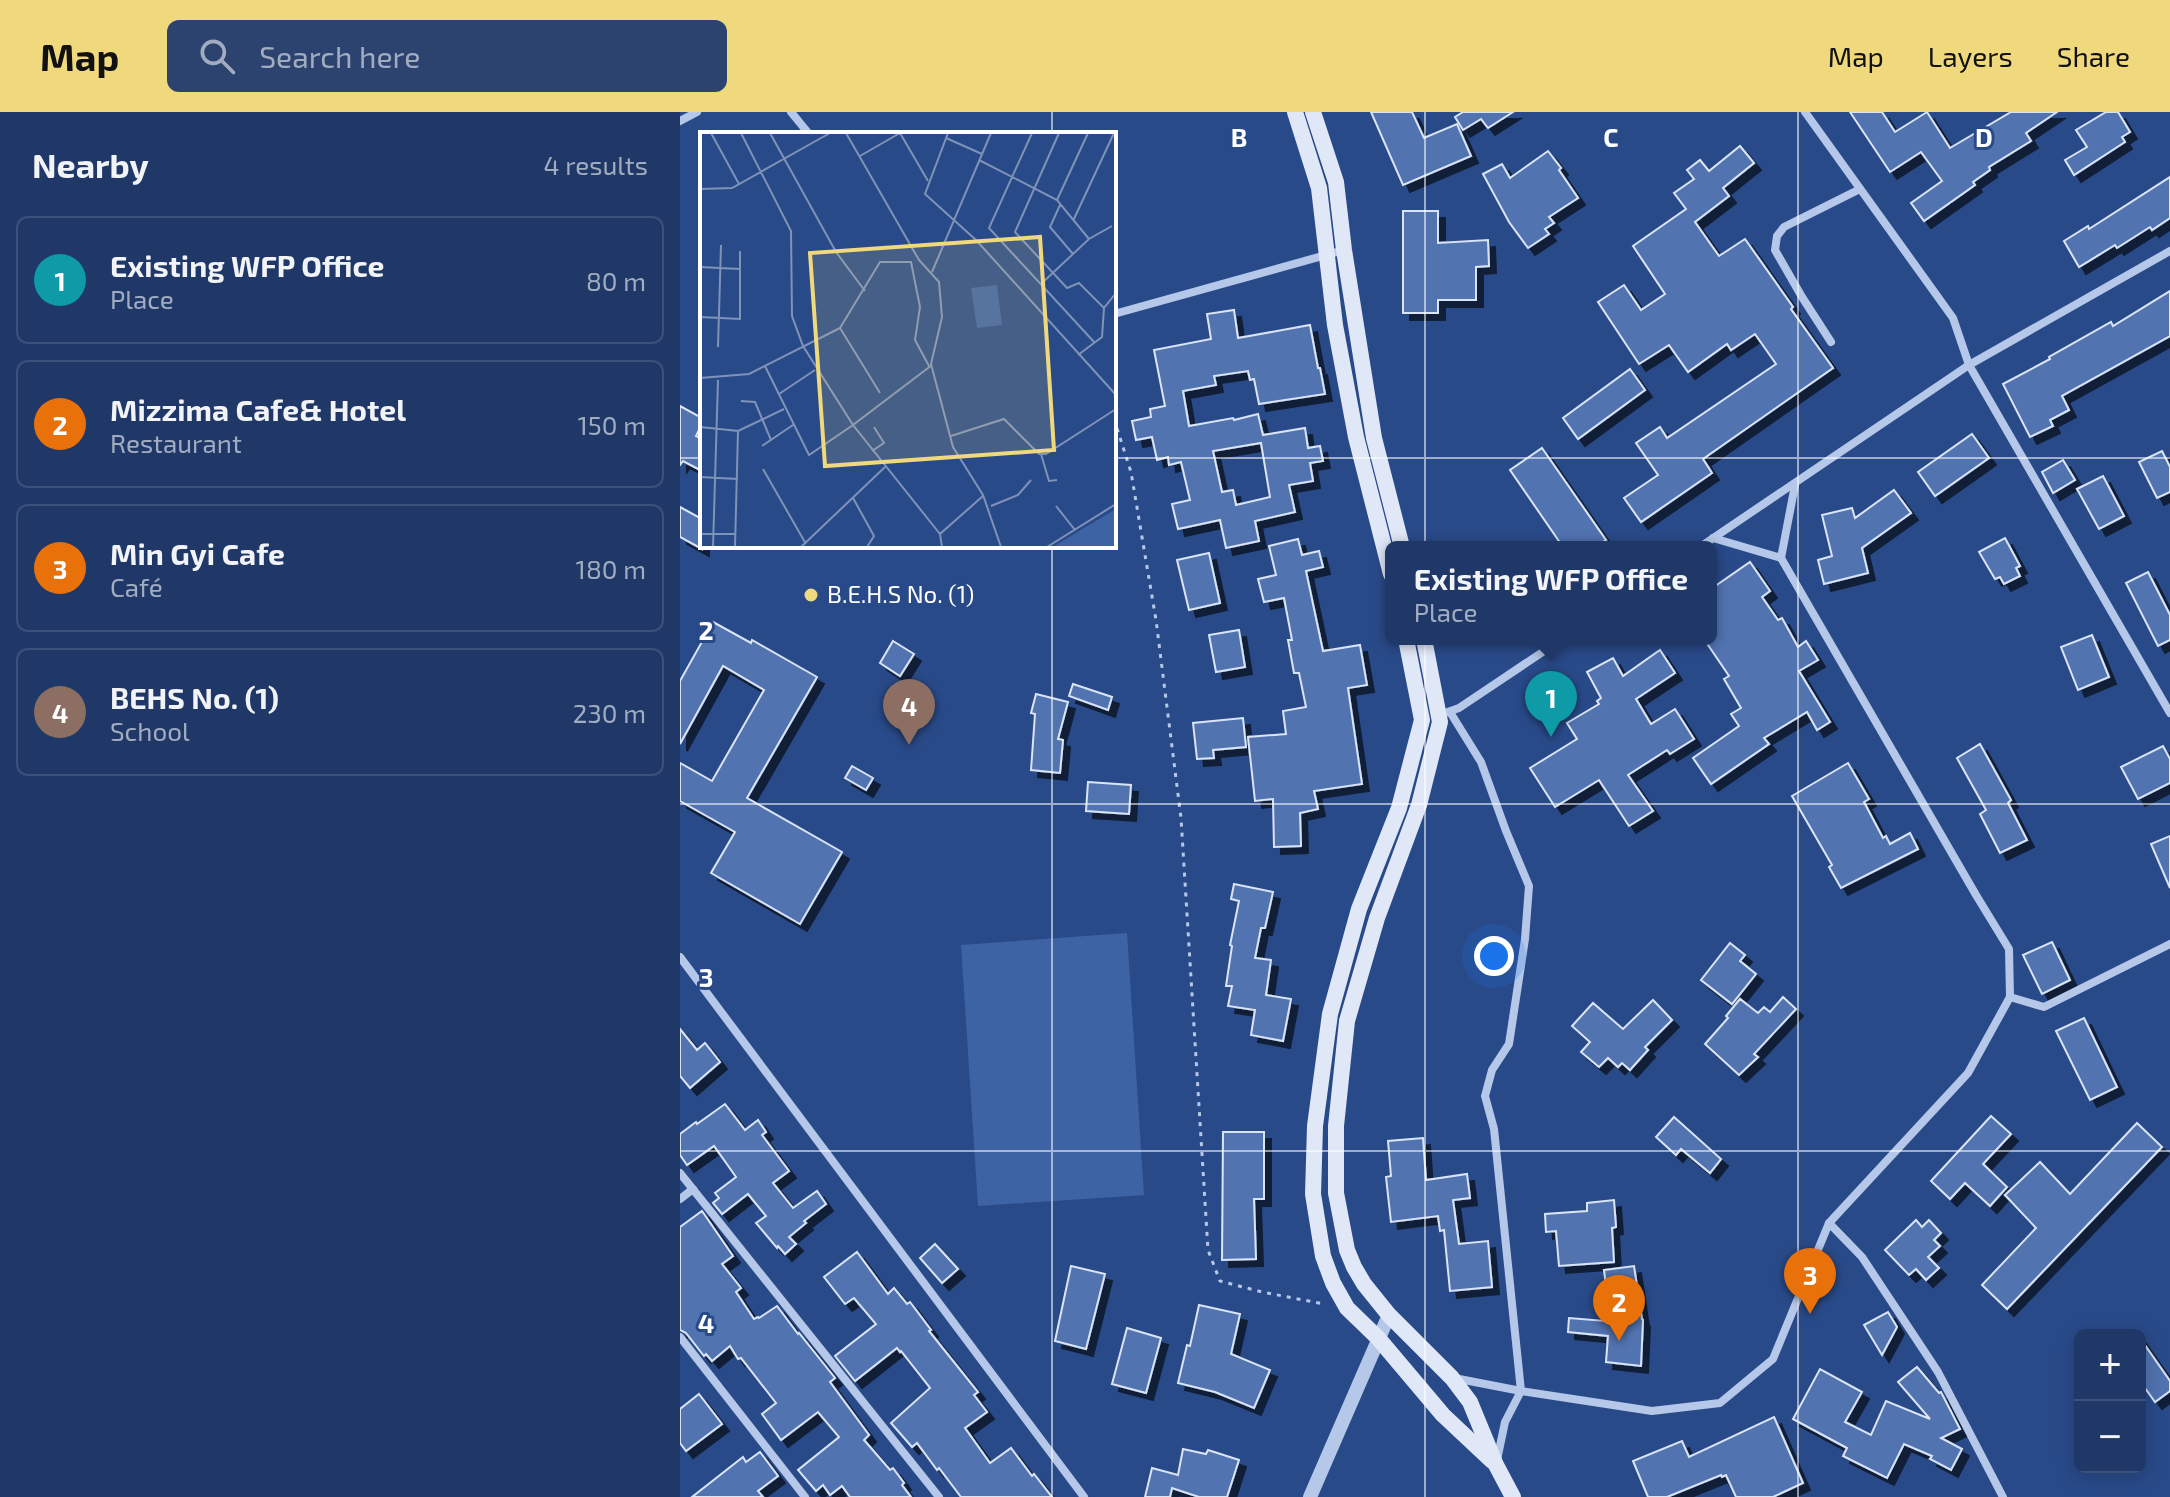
<!DOCTYPE html>
<meta charset="utf-8">
<style>
body{margin:0;font-family:"Exo 2",sans-serif;background:#2c4370;color:#f1f3f6}
.controls{position:absolute;right:24px;bottom:24px;display:grid;overflow:hidden;border-radius:12px;box-shadow:0 4px 20px #0003}
.controls button{width:72px;height:72px;display:grid;place-items:center;padding:0;border:0;border-bottom:2px solid #3c527b;background:#1f3867;color:#f1f3f6;font:40px sans-serif}
.you{position:absolute;left:814px;top:844px;width:28px;height:28px;margin:-20px;border:6px solid #fff;border-radius:50%;background:#1a73e8;box-shadow:0 0 0 12px #1a73e833}
.badge{display:grid;place-items:center;width:52px;height:52px;border-radius:50%;background:#f0d97d;color:#fff;font-size:26px;font-weight:700}
.pin{position:absolute;translate:-50% -66px;filter:drop-shadow(0 2px 4px #0008)}
.pin::after{content:'';position:absolute;top:42px;width:28px;height:24px;background:inherit;clip-path:polygon(0 0,100% 0,50% 100%)}
.popup{position:absolute;left:705px;top:429px;width:332px;height:104px;box-sizing:border-box;display:grid;place-content:center;border-radius:12px;background:#1f3867;filter:drop-shadow(0 2px 6px #0005);font-size:26px;white-space:nowrap;color:#a1acc0}
.popup b{font-size:30px;color:#f1f3f6}
.popup::after{content:'';position:absolute;left:50%;top:100%;margin-left:-16px;border:16px solid transparent;border-top-color:#1f3867}
.list{margin:0;padding:0;list-style:none}
h2{display:flex;justify-content:space-between;align-items:center;height:104px;margin:0;padding:0 32px;font-size:34px}
h2 small{font-size:26px;font-weight:400;color:#a1acc0}
.list li{display:grid;grid-template-columns:52px 1fr auto;gap:24px;align-items:center;box-sizing:border-box;height:128px;margin:0 16px 16px;padding:0 16px;border:2px solid #3c527b;border-radius:12px}
.list b{display:block;font-size:30px;white-space:nowrap}
.list p{margin:0;font-size:26px;white-space:nowrap;color:#a1acc0}
.list em{font-size:26px;font-style:normal;color:#a1acc0}
.icon{flex:none;width:44px;height:44px;fill:none;stroke:currentColor;stroke-width:2;stroke-linecap:round;stroke-linejoin:round}
.map{position:relative;flex:none;width:1490px;height:1385px;overflow:hidden}
header{display:flex;align-items:center;gap:48px;box-sizing:border-box;height:112px;padding:0 40px;background:#f0d97d;color:#111}
header strong{font-size:38px}
nav{display:flex;gap:44px;margin-inline-start:auto;font-size:28px}
.search{width:560px;height:72px;background:#2c4370;display:flex;align-items:center;gap:20px;box-sizing:border-box;padding:0 28px;border-radius:12px;color:#a1acc0;font-size:30px}
main{display:flex}
aside{flex:1;background:#1f3867}
.map>svg:first-child{display:block}
.green{fill:#3d63a5}
.building{fill:#5173b0;stroke:#dae4f7;stroke-width:2;fill-rule:evenodd;filter:url(#shadow)}
.lines{fill:none;stroke-linecap:round;stroke-linejoin:round}
.path{stroke:#b6c8e9;stroke-width:3;stroke-dasharray:4 6;stroke-linecap:butt}
.minor{stroke:#b6c8e9;stroke-width:8}
.tertiary{stroke:#b6c8e9;stroke-width:14}
.secondary{stroke:#e0e8f8;stroke-width:16}
.grid{fill:none;stroke:#fff;stroke-width:2;stroke-opacity:0.55}
.poi-dot{fill:#f0d97d;stroke:#294a89;stroke-width:3}
.labels{text-anchor:middle;stroke-width:6;stroke-linejoin:round;paint-order:stroke}
.poi-label{font-size:24px;fill:#fff;stroke:#294a89;text-anchor:start}
.inset-road{fill:none;stroke:#7f92b8;stroke-width:2}
.view{fill:#f0d97d;fill-opacity:0.15;stroke:#f0d97d;stroke-width:4}
.inset-edge{fill:none;stroke:#fff;stroke-width:4}
.grid-label{font-size:26px;text-anchor:middle;font-weight:bold;fill:#fff;stroke:#294a89;stroke-width:6;stroke-linejoin:round;paint-order:stroke}
</style>
<header>
<strong>Map</strong>
<div class="search"><svg class="icon" aria-label="search" viewBox="0 0 24 24"><circle cx="10" cy="10" r="6"/><path d="M15 15l6 6"/></svg>Search here</div>
<nav><a>Map</a><a>Layers</a><a>Share</a></nav>
</header>
<main>
<aside>
<h2>Nearby<small>4 results</small></h2>
<ul class="list">
<li><span class="badge" style="background:#0f9aa8">1</span><div><b>Existing WFP Office</b><p>Place</p></div><em>80 m</em></li>
<li><span class="badge" style="background:#e8710a">2</span><div><b>Mizzima Cafe&amp; Hotel</b><p>Restaurant</p></div><em>150 m</em></li>
<li><span class="badge" style="background:#e8710a">3</span><div><b>Min Gyi Cafe</b><p>Café</p></div><em>180 m</em></li>
<li><span class="badge" style="background:#8d6e63">4</span><div><b>BEHS No. (1)</b><p>School</p></div><em>230 m</em></li>
</ul>
</aside>
<div class="map">
<svg width="1490" height="1385" viewBox="0 0 1490 1385">
<defs>
<filter id="shadow"><feDropShadow dx="7" dy="7" stdDeviation="0" flood-color="#0009"/></filter>
</defs>
<rect width="100%" height="100%" fill="#294a89"/>
<path class="green" d="M447 821 464 1083 298 1094 281 833Z"/>
<g class="building">
<path d="M691 0H732L744 26 777 12 791 44 723 73Z"/>
<path d="M783 0H833L808 16 801 7 783 18 775 5Z"/>
<path d="M1170 0H1202L1215 20 1247 0 1270 36 1331 0H1377L1346 21 1351 29 1309 55 1310 58 1293 70 1295 73 1244 109 1231 91 1262 69 1241 40 1210 60Z"/>
<path d="M1426 0H1438L1450 20 1442 25 1445 30 1394 63 1385 48 1407 35 1396 18Z"/>
<path d="M1060 34 1074 51 1043 76 1049 84 1015 110 1039 144 1065 127 1113 195 1111 197 1153 256 1023 347 1032 361 961 410 944 386 978 363 956 331 980 315 987 326 1096 252 1075 222 1051 238 1047 232 1008 260 989 233 959 252 918 190 944 173 961 198 985 182 953 134 1006 97 994 81 1014 67 1007 58 1020 48 1029 59Z"/>
<path d="M868 39 881 56 879 58 898 86 869 105 874 111 865 117 869 122 848 136 829 110 803 62 822 52 830 66Z"/>
<path d="M1490 65V106L1472 118 1470 115 1437 136 1435 133 1399 155 1384 129 1408 114 1409 117Z"/>
<path d="M723 99H758V131L808 128 809 154 796 155V188H758V201H723Z"/>
<path d="M1490 179V224L1382 284 1389 298 1370 308 1373 314 1350 325 1323 272 1370 247 1369 245 1431 210 1433 214Z"/>
<path d="M554 198 558 226 630 213 638 256H640L645 282 579 292 574 267 570 268 568 259 534 264 536 273 503 279 509 314 553 306 554 308 578 302 583 323 625 316 628 336 640 334 643 349 630 351 633 369 609 373 615 400 575 409 579 429 546 436 540 408 498 417 492 392 510 388 501 350 489 353 488 345 477 348 472 325 456 328 452 309 471 305 470 297 485 294 474 238 531 227 527 202ZM581 331 590 385 556 393 553 378 542 380 533 339Z"/>
<path d="M950 257 965 278 898 327 883 306Z"/>
<path d="M0 294 22 306V312L16 324 22 327V359L3 349 0 353Z"/>
<path d="M1292 322 1309 346 1255 384 1238 360Z"/>
<path d="M862 336 926 428 915 435H883L830 358Z"/>
<path d="M1482 339 1490 355V380L1477 386 1459 350Z"/>
<path d="M1383 348 1395 368 1373 381 1362 360Z"/>
<path d="M1423 364 1444 404 1419 417 1397 377Z"/>
<path d="M1214 378 1231 401 1182 436 1188 461 1144 472 1138 448 1152 444 1142 403 1172 396 1175 406Z"/>
<path d="M0 395 22 407V437L0 425Z"/>
<path d="M1325 426 1340 454 1336 456 1340 464 1324 472 1320 465 1315 467 1299 440Z"/>
<path d="M618 427 622 443 639 439 643 455 626 459 643 539 680 533 687 573 668 576 682 672 634 679 638 697 620 701 621 734 594 735 593 687 575 689 568 625 606 622 603 599 626 595 619 561H614L608 528H612L604 486 584 490 578 467 596 463 589 434Z"/>
<path d="M529 441 540 491 509 498 497 448Z"/>
<path d="M1070 450 1090 479 1082 485 1098 508 1102 506 1118 535 1126 529 1138 548 1119 559 1150 610 1137 618 1127 600 1084 626 1089 632 1031 672 1013 646 1059 614 1051 602 1061 596 1044 567 1049 564 1024 527H1031V477Z"/>
<path d="M1468 460 1490 503V528L1478 534 1446 471Z"/>
<path d="M33 510 71 531 72 528 137 565 67 686 162 740 120 812 31 761 55 720 0 689V651L32 669 84 578 43 554 0 632V569Z"/>
<path d="M559 518 565 555 536 560 529 523Z"/>
<path d="M1412 523 1429 565 1398 578 1381 535Z"/>
<path d="M213 529 234 542 220 564 200 551Z"/>
<path d="M980 538 995 561 956 587 971 612 995 597 1014 627 990 642 987 638 948 663 973 699 949 714 919 668 875 695 850 656 897 627 887 611 919 592 917 589 921 586 907 560 933 546 943 564Z"/>
<path d="M393 572 432 585 428 598 389 584Z"/>
<path d="M356 582 388 590 378 627 383 628 380 661 351 658 355 602 351 601Z"/>
<path d="M563 606 566 635 533 638 534 646 517 647 513 611Z"/>
<path d="M1300 632 1331 688 1328 691 1347 728 1320 741 1300 702 1306 698 1277 646Z"/>
<path d="M1483 634 1490 647V671L1458 687 1441 655Z"/>
<path d="M1168 651 1189 687 1184 690 1203 726 1206 724 1210 732 1230 721 1238 737 1161 776 1149 755 1152 753 1112 684Z"/>
<path d="M172 654 193 666 186 678 165 666Z"/>
<path d="M408 670 451 673 449 702 406 699Z"/>
<path d="M1490 724V776L1471 732Z"/>
<path d="M554 772 593 780 585 816H581L575 846 591 848 586 883 611 887 603 929 571 923 575 898 548 894 552 874H546L552 834 550 833 559 789 551 787Z"/>
<path d="M1372 830 1390 868 1362 882 1343 843Z"/>
<path d="M1050 831 1065 843 1060 849 1076 862 1052 892 1021 868Z"/>
<path d="M1103 885 1116 897 1074 942 1078 945 1059 963 1025 932 1048 906 1046 904 1060 887 1078 901 1084 895 1090 900Z"/>
<path d="M973 888 992 908 965 935 968 938 950 958 942 951 938 955 928 946 919 955 901 940 910 930 892 914 913 891 943 917Z"/>
<path d="M1404 906 1437 975 1410 988 1376 919Z"/>
<path d="M0 917 17 938 25 931 40 950 10 976 0 964Z"/>
<path d="M45 992 65 1018 78 1008 86 1020 82 1023 109 1059 93 1071 113 1096 137 1079 146 1092 124 1109 126 1111 109 1125 116 1132 105 1142 98 1134 97 1136 76 1111 86 1104 68 1082 42 1102 33 1091 39 1086 35 1081 56 1065 34 1034 7 1053 0 1043V1022L16 1010 17 1012Z"/>
<path d="M1311 1004 1331 1022 1303 1052 1327 1075 1310 1094 1285 1071 1270 1087 1251 1069Z"/>
<path d="M994 1005 1041 1047 1030 1061 1001 1037 996 1043 976 1025Z"/>
<path d="M1457 1011 1482 1035 1327 1197 1302 1173 1356 1116 1325 1083 1360 1050 1390 1082Z"/>
<path d="M543 1020H584V1087H574L576 1147 542 1148Z"/>
<path d="M743 1026 746 1068 787 1062 790 1086 773 1088 779 1132 808 1129 812 1175 770 1179 764 1118 760 1119 758 1104 711 1110 706 1065 711 1064 708 1029Z"/>
<path d="M934 1088 936 1115 932 1116 934 1150 879 1154 876 1119 866 1120 865 1102 907 1099V1091Z"/>
<path d="M22 1099 53 1144 42 1152 61 1176 56 1180 74 1207 78 1205 79 1206 97 1194 118 1222 119 1221 155 1266 150 1270 189 1323 184 1328 210 1358 213 1356 224 1371 222 1373 231 1385H170L162 1374 150 1383 143 1373 136 1379 118 1358 159 1325 138 1300 101 1328 82 1302 96 1291 61 1246 58 1247 50 1234 32 1249 26 1242 24 1244 6 1221 0 1218V1115Z"/>
<path d="M1236 1108 1242 1115 1249 1108 1261 1121 1254 1128 1260 1134 1248 1145 1259 1156 1246 1168 1236 1157 1229 1163 1205 1138Z"/>
<path d="M255 1132 278 1157 262 1171 240 1146Z"/>
<path d="M177 1140 208 1182 214 1176 227 1192 230 1190 251 1218 249 1219 298 1280 294 1283 307 1300 285 1316 310 1351 331 1336 352 1364 354 1362 372 1385H281L259 1356 257 1358 237 1331 232 1335 211 1311 250 1276 221 1239 220 1240 217 1236 175 1269 155 1244 196 1212 174 1186 165 1192 144 1165Z"/>
<path d="M391 1154 425 1162 406 1237 375 1229Z"/>
<path d="M954 1154 962 1207 963 1208 961 1254 926 1250 928 1224 888 1220 889 1206 925 1209V1204L930 1205 924 1158Z"/>
<path d="M519 1193 560 1202 551 1242 590 1258 574 1296 535 1280 498 1271 507 1233 510 1234Z"/>
<path d="M1208 1200 1217 1215 1202 1243 1184 1213Z"/>
<path d="M447 1216 481 1226 466 1281 432 1272Z"/>
<path d="M1460 1226 1490 1269V1279L1475 1290 1460 1269Z"/>
<path d="M1237 1255 1259 1281 1261 1280 1280 1317 1261 1326 1282 1337 1271 1358 1250 1347 1252 1344 1224 1332 1207 1366 1163 1344 1167 1336 1113 1307 1140 1257 1182 1280 1165 1310 1191 1323 1206 1289 1250 1307 1218 1270Z"/>
<path d="M19 1282 42 1312 6 1339 0 1331V1297Z"/>
<path d="M1094 1305 1123 1371 1093 1385H1056L1046 1363 1042 1365 1041 1363 987 1385H968L953 1349 1002 1329 1009 1345Z"/>
<path d="M503 1337 526 1342 528 1338 559 1348 547 1385H519L492 1376 490 1385H465L472 1356 498 1363Z"/>
<path d="M80 1340 98 1364 78 1379 83 1385H12L63 1345 66 1350Z"/>
</g>
<g class="lines">
<path class="path" d="M434 307 451 360 476 508 501 706 528 1138 540 1169 582 1180 644 1192"/>
<g class="minor">
<path d="M111 0 129 22"/>
<path d="M0 9 17 0"/>
<path d="M1490 139 1289 253 1490 601"/>
<path d="M434 202 664 138"/>
<path d="M1151 230 1122 185 1095 138 1097 124 1104 115 1180 77"/>
<path d="M1033 426 1101 446 1115 373"/>
<path d="M1020 435 1289 253 1273 206 1125 0"/>
<path d="M770 600 801 650 826 719 849 774 845 827 829 932 812 958 805 984 814 1017 841 1279 972 1299 1040 1291 1093 1247 1149 1111 1288 961 1330 885 1329 837 1296 783 1101 446"/>
<path d="M765 601 779 596 882 527"/>
<path d="M0 845 404 1385"/>
<path d="M1330 885 1364 895 1490 832"/>
<path d="M0 1061 259 1385"/>
<path d="M0 1087 13 1077"/>
<path d="M1149 1111 1182 1145 1258 1260 1323 1385"/>
<path d="M0 1225 125 1385"/>
<path d="M774 1266 841 1279 825 1310 817 1348"/>
</g>
<path class="tertiary" d="M630 1385 709 1203"/>
<g class="secondary">
<path d="M615 0 639 76 655 213 676 325 711 462"/>
<path d="M633 0 656 70 664 138 694 326 722 435"/>
<path d="M726 527 742 608 719 696 679 797 650 902 635 1014 633 1082 643 1144 653 1171 667 1196 698 1226 763 1303 812 1349"/>
<path d="M744 527 760 610 739 693 697 806 667 909 656 1014V1081L667 1138 674 1155 684 1172 709 1203 772 1266 790 1290 816 1353 833 1385"/>
</g>
</g>
<path class="grid" d="M372 0V22M745 0V1385M1118 0V1385M0 346H22M434 346H1490M372 434V1385M0 692H1490M0 1039H1490"/>
<circle class="poi-dot" cx="131" cy="483" r="8"/>
<g class="labels">
<g class="poi-label">
<text x="147" y="491">B.E.H.S No. (1)</text>
</g>
</g>
<g transform="translate(20 20)">
<rect width="416" height="416" fill="#294a89"/>
<path d="M297 153 302 193 277 196 271 156ZM416 377V415H353L384 396Z" fill="#3d63a5"/>
<path class="inset-road" d="M11 1 39 52M41 1 91 99 92 184 103 214 153 293 109 323 65 234M70 1 136 120 165 159M146 1 219 128 239 150 242 185 231 232 253 315 283 363 301 415M200 1 228 49M248 1 225 62 276 108 416 263M332 1 289 96 395 211M359 1 315 100 367 156 379 151 404 176M246 6 282 22M160 24 200 1M279 28 357 68 389 107M0 57 32 56 130 1M357 68 388 1M360 73 350 95 373 122M373 89 414 1M0 135 40 137M232 140 291 1M341 152 389 107 412 94M0 185 40 187V119M18 215 21 113M378 223 402 205 404 176 416 161M232 233 153 293 240 402M0 246 49 242 140 196M180 261 140 196 180 130H211L220 175 215 208 229 234M79 262 115 238M41 269 55 270 71 308M0 295 38 299 35 415M38 299 84 277M251 304 304 287 339 322H346L416 277M62 314 93 293M172 319 184 311 174 295M341 322 349 349 357 348M63 337 106 412M0 345 38 347M153 366 174 404 167 415M291 374 318 363 331 348M356 374 375 398M0 402H35M13 415 18 248M101 415 185 335M242 415 240 402 283 364M347 415 416 372"/>
<path class="view" d="M340 105 354 318 125 334 110 121Z"/>
<rect width="416" height="416" class="inset-edge"/>
</g>
<g class="grid-label">
<text x="559" y="35">B</text>
<text x="931" y="35">C</text>
<text x="1304" y="35">D</text>
<text x="26" y="528">2</text>
<text x="26" y="875">3</text>
<text x="26" y="1221">4</text>
</g>
</svg>
<div class="controls">
<button>+</button>
<button>−</button>
</div>
<div class="you"></div>
<div class="pin badge" style="left:871px;top:625px;background:#0f9aa8">1</div>
<div class="popup"><b>Existing WFP Office</b>Place</div>
<div class="pin badge" style="left:939px;top:1229px;background:#e8710a">2</div>
<div class="pin badge" style="left:1130px;top:1202px;background:#e8710a">3</div>
<div class="pin badge" style="left:229px;top:633px;background:#8d6e63">4</div>
</div>
</main>
